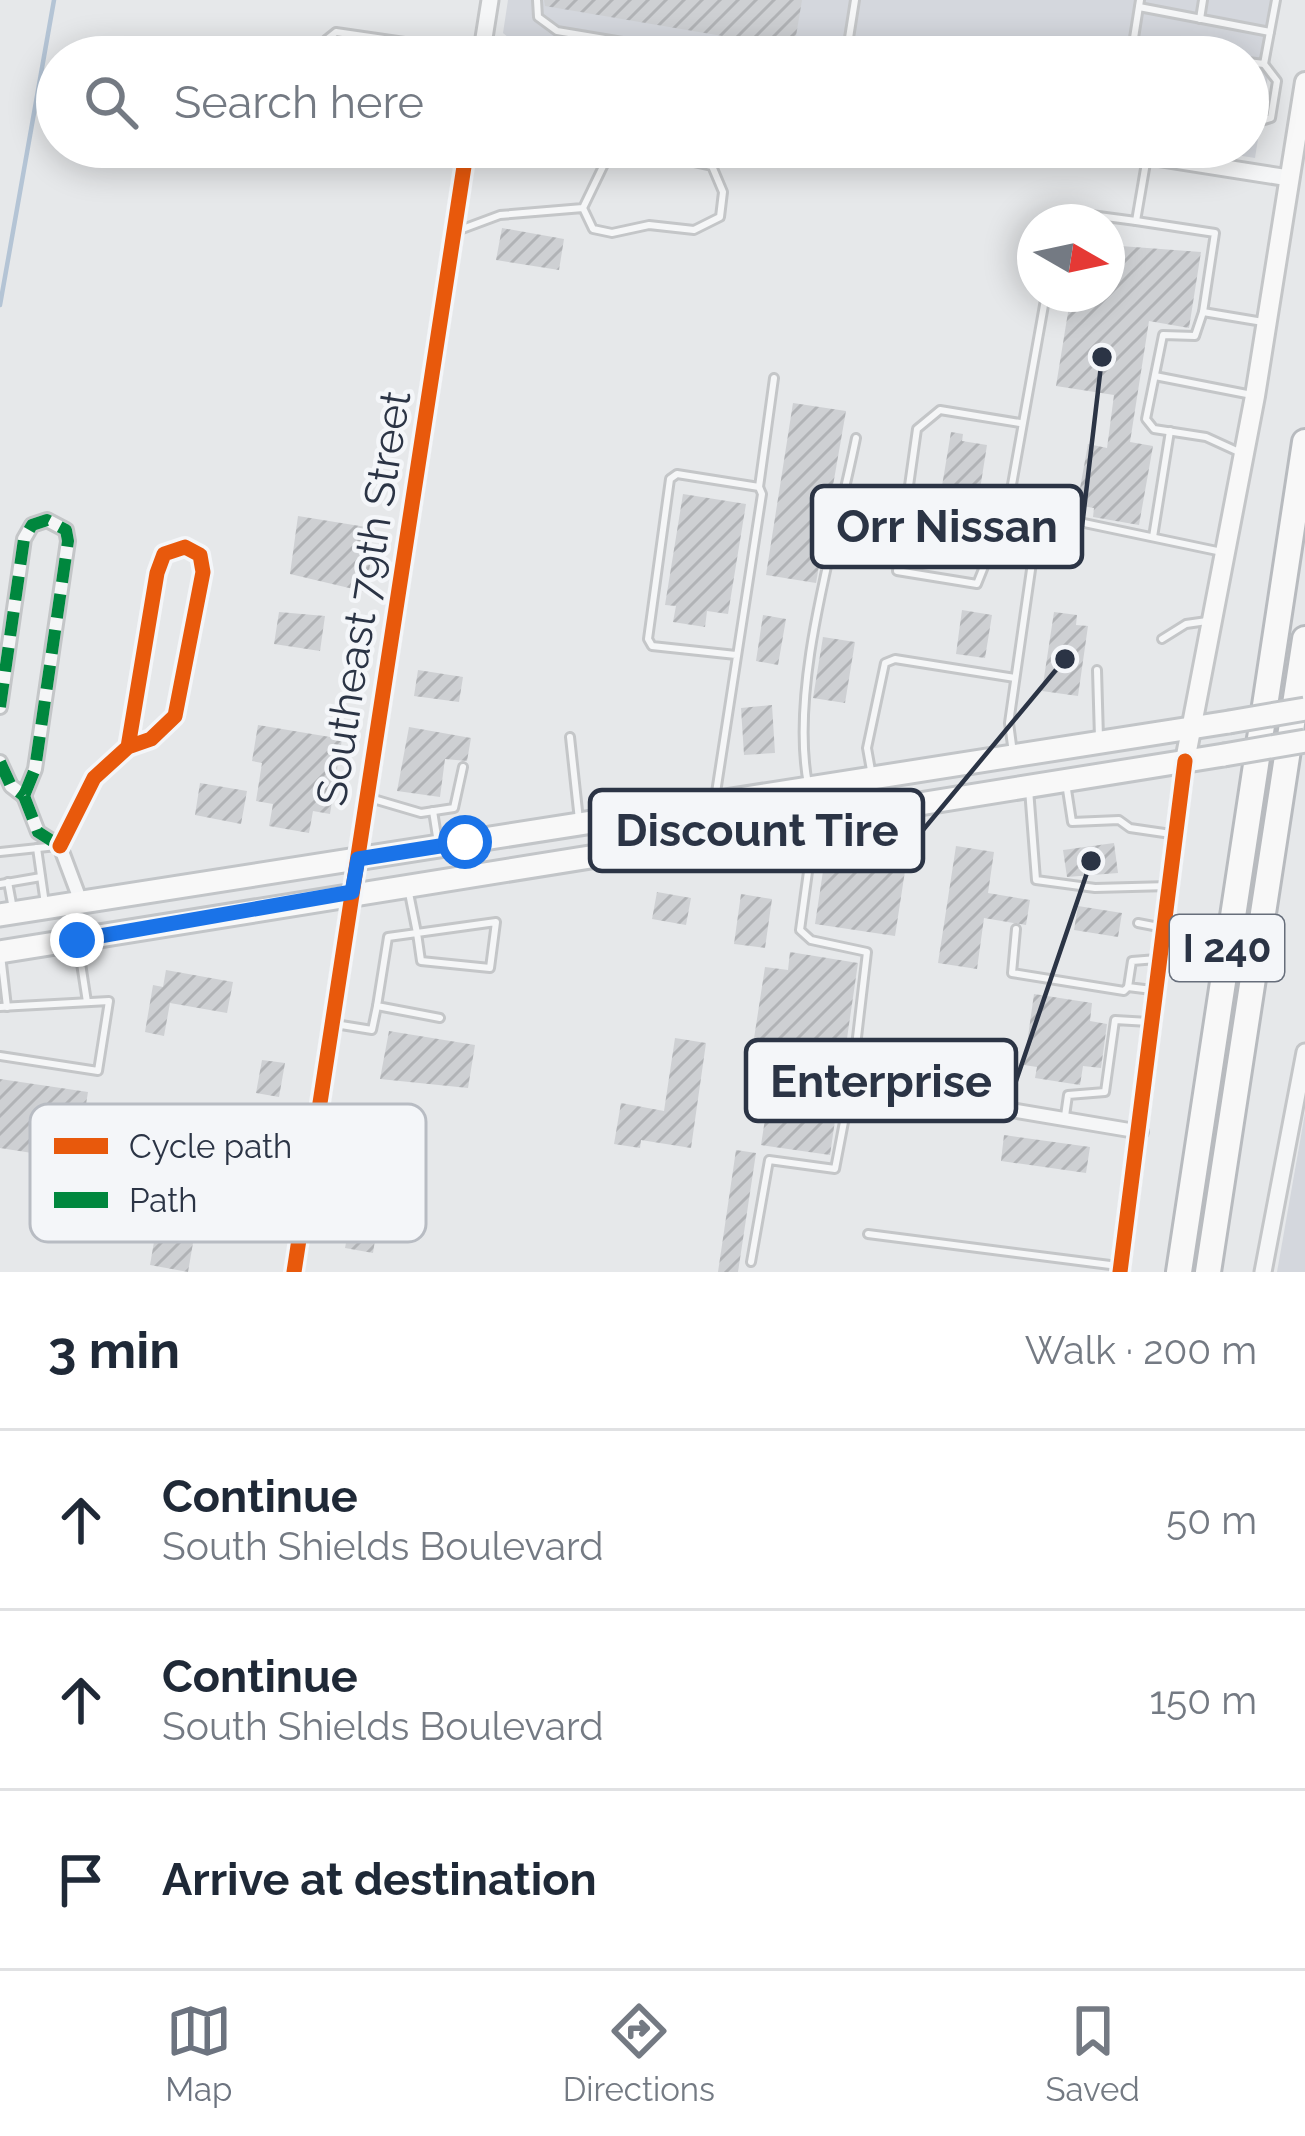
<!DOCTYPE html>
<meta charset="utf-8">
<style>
body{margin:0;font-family:Raleway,sans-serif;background:#f6f6f7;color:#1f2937}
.compass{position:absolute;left:1017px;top:204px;width:108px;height:108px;border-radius:50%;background:#fff;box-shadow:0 6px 30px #0003;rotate:99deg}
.stop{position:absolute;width:36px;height:36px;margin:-27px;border:9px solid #1a73e8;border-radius:50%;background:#fff}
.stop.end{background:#1a73e8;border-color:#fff;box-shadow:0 3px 12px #0008}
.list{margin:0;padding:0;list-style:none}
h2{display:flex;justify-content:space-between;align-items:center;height:156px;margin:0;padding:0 48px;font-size:51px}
h2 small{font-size:39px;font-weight:400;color:#747a83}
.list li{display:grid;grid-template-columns:78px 1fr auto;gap:36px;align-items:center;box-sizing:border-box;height:180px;padding:0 48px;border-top:3px solid #e0e1e3}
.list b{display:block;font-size:45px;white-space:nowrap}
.list p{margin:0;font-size:39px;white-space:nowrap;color:#747a83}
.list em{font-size:39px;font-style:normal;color:#747a83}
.icon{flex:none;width:66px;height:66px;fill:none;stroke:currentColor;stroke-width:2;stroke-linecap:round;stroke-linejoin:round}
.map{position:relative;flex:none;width:1305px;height:1272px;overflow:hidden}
.search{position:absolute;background:#fff;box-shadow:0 6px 30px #0003;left:36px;right:36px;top:36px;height:132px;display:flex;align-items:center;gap:30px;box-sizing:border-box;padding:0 42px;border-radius:66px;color:#747a83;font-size:45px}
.sheet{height:696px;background:#fff}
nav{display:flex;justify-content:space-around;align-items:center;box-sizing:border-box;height:168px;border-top:3px solid #e0e1e3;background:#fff;font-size:33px;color:#747a83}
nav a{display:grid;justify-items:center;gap:6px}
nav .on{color:#6c737f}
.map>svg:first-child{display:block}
.built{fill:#d4d7dd}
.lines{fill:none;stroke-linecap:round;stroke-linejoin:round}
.stream{stroke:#b4c4d5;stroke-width:4.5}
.building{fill:url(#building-hatch)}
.service-casing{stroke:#c4c6c8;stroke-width:12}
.minor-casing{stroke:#c4c6c8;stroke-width:18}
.tertiary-casing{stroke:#c4c6c8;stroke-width:21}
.secondary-casing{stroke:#c4c6c8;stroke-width:24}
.primary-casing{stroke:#c2c5c8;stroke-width:27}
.motorway-casing{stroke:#b8bbbf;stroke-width:30}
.service{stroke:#f5f6f7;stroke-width:6}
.minor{stroke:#f5f6f7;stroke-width:12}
.tertiary{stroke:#f5f6f7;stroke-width:15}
.secondary{stroke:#f8f8f8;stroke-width:18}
.primary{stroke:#f8f8f8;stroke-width:21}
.motorway{stroke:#f8f8f8;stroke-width:24}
.primary-bridge-casing{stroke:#c2c5c8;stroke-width:27;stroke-linecap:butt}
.primary-bridge{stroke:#f8f8f8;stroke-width:21}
.quiet{stroke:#00873e;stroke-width:12;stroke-dasharray:24 12;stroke-linecap:butt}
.cycleway-casing{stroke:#f4f6f9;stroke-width:22}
.cycleway{stroke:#e8590c;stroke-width:15}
.route{stroke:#1a73e8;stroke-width:15}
.labels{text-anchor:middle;stroke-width:9;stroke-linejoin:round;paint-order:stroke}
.shield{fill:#f4f6f9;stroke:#676e7b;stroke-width:3}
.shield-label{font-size:39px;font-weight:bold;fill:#2b3445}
.street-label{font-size:42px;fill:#2b3445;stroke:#f4f6f9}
.key{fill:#f4f6f9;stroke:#b8bcc3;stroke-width:3}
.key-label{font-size:33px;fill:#2b3445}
.leader{fill:none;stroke:#2b3445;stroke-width:4.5}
.callout-dot{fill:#2b3445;stroke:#f4f6f9;stroke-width:4.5}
.callout{fill:#f4f6f9;stroke:#2b3445;stroke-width:4.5}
.callout-label{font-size:45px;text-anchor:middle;font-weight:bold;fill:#2b3445}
</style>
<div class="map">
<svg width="1305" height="1272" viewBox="0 0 1305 1272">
<defs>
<pattern id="building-hatch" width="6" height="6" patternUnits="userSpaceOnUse" patternTransform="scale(3)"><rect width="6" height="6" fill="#ced0d3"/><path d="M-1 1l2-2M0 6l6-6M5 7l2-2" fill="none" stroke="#b1b3b6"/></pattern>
</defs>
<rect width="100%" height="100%" fill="#e6e8ea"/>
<g class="built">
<path d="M508 0H1280L1255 158 1185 147H1248V57H608L514 42 503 33Z"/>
<path d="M1305 1113V1272H1277Z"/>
</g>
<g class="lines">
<path class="stream" d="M0 305 54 0"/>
</g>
<g class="building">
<path d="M544 0H802L794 48 545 6Z"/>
<path d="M502 228 564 239 559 270 496 260Z"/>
<path d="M1107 245 1201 252 1189 328 1149 321 1130 442 1153 446 1139 525 1093 517 1094 508 1077 505 1088 444 1107 448 1114 395 1056 386 1071 294H1107Z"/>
<path d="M793 403 846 411 816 583 766 575Z"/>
<path d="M951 432 963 434 962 441 987 445 972 540 917 532 922 499 928 500 931 484 942 486Z"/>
<path d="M683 494 746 504 728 614 707 611 705 627 673 622 676 606 665 605Z"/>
<path d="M298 516 366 527 361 564 370 565 366 592 290 574Z"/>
<path d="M962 610 992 615 985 658 956 654Z"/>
<path d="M279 612 325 616 320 651 274 644Z"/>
<path d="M1054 612 1077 615 1076 625 1088 626 1078 696 1042 691Z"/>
<path d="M763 615 786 619 778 665 756 661Z"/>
<path d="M823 637 855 642 845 703 813 698Z"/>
<path d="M418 670 463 677 459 702 414 696Z"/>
<path d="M772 705 775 753 744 755 741 708Z"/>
<path d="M258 725 342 739 330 814 313 811 309 833 269 826 273 804 256 801 262 763 252 761Z"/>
<path d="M409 727 471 738 467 761 445 759 440 797 397 791Z"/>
<path d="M200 783 247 791 241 824 195 815Z"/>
<path d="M1114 843 1118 873 1067 877 1063 850Z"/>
<path d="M956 846 994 852 988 893 1030 900 1026 925 984 918 977 969 938 963Z"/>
<path d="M825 858 905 871 895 936 815 924Z"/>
<path d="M657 892 691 898 686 925 652 919Z"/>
<path d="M741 894 772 899 765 948 734 944Z"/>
<path d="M1078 906 1122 913 1118 937 1074 930Z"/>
<path d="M790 952 858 963 830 1155 761 1145 770 1087 747 1084 765 967 788 970Z"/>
<path d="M166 970 233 982 227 1013 170 1003 164 1036 145 1032 153 985 163 987Z"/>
<path d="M1034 994 1092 1003 1090 1021 1107 1024 1101 1068 1083 1066 1080 1085 1035 1078 1037 1067 1024 1065Z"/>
<path d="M389 1031 475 1045 468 1088 380 1079Z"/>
<path d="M675 1038 706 1043 691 1148 641 1140 640 1148 614 1144 621 1103 664 1111Z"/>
<path d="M262 1060 285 1063 279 1097 256 1093Z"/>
<path d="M0 1079 88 1092 77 1160 0 1148Z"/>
<path d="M1004 1135 1090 1147 1086 1173 1001 1161Z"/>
<path d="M736 1150 756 1153 738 1272H718Z"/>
<path d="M362 1204 390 1209 388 1223 378 1221 373 1253 345 1248 351 1217 360 1219Z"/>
<path d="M155 1236 193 1243 188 1272 150 1265Z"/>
</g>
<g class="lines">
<g class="service-casing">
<g id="service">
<path d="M537 0 538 17 557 31 712 57"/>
<path d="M1139 7 1270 32"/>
<path d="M1200 19 1203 0"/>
<path d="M324 57 326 40 336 32 480 53"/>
<path d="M802 57 849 41"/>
<path d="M846 57 855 0"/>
<path d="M1131 57 1140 0"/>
<path d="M1187 57 1188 52 1219 57"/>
<path d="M1248 62 1264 64 1276 0"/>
<path d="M1248 125 1271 118 1277 81 1264 64"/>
<path d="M394 147 462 157"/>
<path d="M1147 157 1136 221 1215 233 1203 312 1263 322"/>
<path d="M1061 222 1076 213 1136 221"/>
<path d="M457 231 500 215 583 208 609 154 647 152 712 166 723 192 720 217 694 230 649 225 612 233 593 229 583 208"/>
<path d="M1046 294 1008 507 1222 552"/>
<path d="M1203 312 1195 336 1163 335 1146 419 1154 429 1206 437 1241 453"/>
<path d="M1155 376 1252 395"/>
<path d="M759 487 774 378"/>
<path d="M1008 507 977 584 897 571 917 429 940 410 1020 423"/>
<path d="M1153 537 1170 431"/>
<path d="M1162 639 1186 624 1207 621"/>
<path d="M1097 670 1099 738"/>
<path d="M570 737 579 820"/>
<path d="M1013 753 1009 723 1039 514"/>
<path d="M872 776 867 748 885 663 895 659 1015 678"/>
<path d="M1066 783 1072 822 1119 820 1130 828 1171 834"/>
<path d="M808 784C789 685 836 538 856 438"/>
<path d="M1029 789 1036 880 1095 888 1169 886"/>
<path d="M370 798 421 813 454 808 463 767"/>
<path d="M715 799 762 494 759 487 677 474 670 479 648 639 652 646 736 655"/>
<path d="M433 811 438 843"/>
<path d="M814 828 800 930 811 940 867 952 852 1080 896 1091"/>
<path d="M37 848 45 904"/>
<path d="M0 852 57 846"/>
<path d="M8 882 13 909"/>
<path d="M0 884 41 877"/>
<path d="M409 893 417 933 496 922 490 968 421 961 417 933 388 937 377 1006 440 1018"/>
<path d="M1138 923 1164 928"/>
<path d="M1016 929 1012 973 1124 991 1128 987"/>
<path d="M78 944 87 1002"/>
<path d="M1 955 7 1007"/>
<path d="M1152 990 1128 987 1132 961 1157 959"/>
<path d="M0 1007 109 1001 98 1071 0 1056"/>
<path d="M335 1024 372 1030 377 1006"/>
<path d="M1065 1116 1068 1095 1105 1092 1115 1020 1149 1022"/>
<path d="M868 1234 1118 1266"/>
<path d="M751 1262 769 1160 835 1169 852 1080"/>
</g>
</g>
<g class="minor-casing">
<g id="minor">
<path d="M0 707 24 539 32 525 47 520 66 530 68 541 35 769 24 796"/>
<path d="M0 762 11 786 24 796"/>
<path d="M24 796 38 832 60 846 81 902"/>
<path d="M60 846 94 778 128 747 151 739 175 716 203 572 200 555 185 547 164 554 157 573 128 747"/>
<path d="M898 1091 1141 1132"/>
</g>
</g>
<g class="tertiary-casing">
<g id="tertiary">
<path d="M482 53 509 57"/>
<path d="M481 57 490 0"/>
<path d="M1092 147 1289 178"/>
<path d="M294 1272 467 147"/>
<path d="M1120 1272 1185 761"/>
<path d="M1263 1272 1305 1052"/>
</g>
</g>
<g class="secondary-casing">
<path id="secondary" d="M1185 761 1255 396 1305 82"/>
</g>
<g class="primary-casing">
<g id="primary">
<path d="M0 915 1229 722"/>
<path d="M0 952 1224 755"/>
</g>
</g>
<g class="motorway-casing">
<g id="motorway">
<path d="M1179 1272 1305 442"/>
<path d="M1208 1272 1305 639"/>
</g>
</g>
<use href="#service" class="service"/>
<use href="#minor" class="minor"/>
<use href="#tertiary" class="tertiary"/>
<use href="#secondary" class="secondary"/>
<use href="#primary" class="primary"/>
<use href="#motorway" class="motorway"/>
<g class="primary-bridge-casing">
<g id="primary-bridge">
<path d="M1229 722 1305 709"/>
<path d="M1224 755 1305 741"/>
</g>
</g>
<use href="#primary-bridge" class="primary-bridge"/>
<g class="quiet">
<path d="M0 707 24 539 32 525 47 520 66 530 68 541 35 769 24 796"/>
<path d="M0 762 11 786 24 796"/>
<path d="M24 796 38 832 60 846 64 836"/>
</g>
<g class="cycleway-casing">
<g id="cycleway">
<path d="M60 846 94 778 128 747 151 739 175 716 203 572 200 555 185 547 164 554 157 573 128 747"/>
<path d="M294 1272 467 147"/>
<path d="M1120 1272 1185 761"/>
</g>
</g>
<use href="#cycleway" class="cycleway"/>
</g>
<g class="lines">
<path class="route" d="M77 940 352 892 358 859 465 842"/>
</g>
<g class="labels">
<rect class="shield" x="1170" y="915" width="114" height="66" rx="9"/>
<g class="shield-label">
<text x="1227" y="962">I 240</text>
</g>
<g class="street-label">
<text transform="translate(363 598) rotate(-81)" y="15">Southeast 79th Street</text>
</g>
</g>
<rect x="30" y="1104" width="396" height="138" rx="18" class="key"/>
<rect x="54" y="1138" width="54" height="16" fill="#e8590c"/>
<rect x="54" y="1192" width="54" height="16" fill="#00873e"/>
<g class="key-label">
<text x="129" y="1158">Cycle path</text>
<text x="129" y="1212">Path</text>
</g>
<path class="leader" d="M1102 357L1082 527M1065 659L923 830M1091 861L1016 1081"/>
<g class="callout-dot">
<circle cx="1102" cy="357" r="12"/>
<circle cx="1065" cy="659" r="12"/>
<circle cx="1091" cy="861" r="12"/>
</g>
<g class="callout">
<rect x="812" y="486" width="270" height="81" rx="12"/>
<rect x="590" y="790" width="333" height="81" rx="12"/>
<rect x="746" y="1040" width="270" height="81" rx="12"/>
</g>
<g class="callout-label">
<text x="947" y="542">Orr Nissan</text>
<text x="757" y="846">Discount Tire</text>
<text x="881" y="1097">Enterprise</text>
</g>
</svg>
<svg class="compass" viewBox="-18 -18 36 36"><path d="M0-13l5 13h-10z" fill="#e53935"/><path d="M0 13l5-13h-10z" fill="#747a83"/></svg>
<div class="stop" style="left:465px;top:842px"></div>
<div class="stop end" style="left:77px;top:940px"></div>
<div class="search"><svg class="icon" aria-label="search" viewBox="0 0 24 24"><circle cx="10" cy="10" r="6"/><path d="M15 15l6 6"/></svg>Search here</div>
</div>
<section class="sheet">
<h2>3 min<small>Walk · 200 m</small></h2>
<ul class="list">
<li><svg class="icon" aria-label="ahead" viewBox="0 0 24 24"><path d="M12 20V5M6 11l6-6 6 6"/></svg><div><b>Continue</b><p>South Shields Boulevard</p></div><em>50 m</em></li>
<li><svg class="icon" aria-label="ahead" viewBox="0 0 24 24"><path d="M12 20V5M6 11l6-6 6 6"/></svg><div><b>Continue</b><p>South Shields Boulevard</p></div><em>150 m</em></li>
<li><svg class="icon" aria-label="arrive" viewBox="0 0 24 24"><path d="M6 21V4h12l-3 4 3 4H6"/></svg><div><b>Arrive at destination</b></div></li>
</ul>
</section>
<nav>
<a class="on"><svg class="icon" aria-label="map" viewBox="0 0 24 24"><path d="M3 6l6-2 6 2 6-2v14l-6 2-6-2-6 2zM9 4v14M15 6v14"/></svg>Map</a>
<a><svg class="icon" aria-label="directions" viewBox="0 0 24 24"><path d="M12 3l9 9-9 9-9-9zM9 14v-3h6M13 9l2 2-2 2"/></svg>Directions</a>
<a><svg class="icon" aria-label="saved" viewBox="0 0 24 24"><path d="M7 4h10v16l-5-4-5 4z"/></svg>Saved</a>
</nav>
